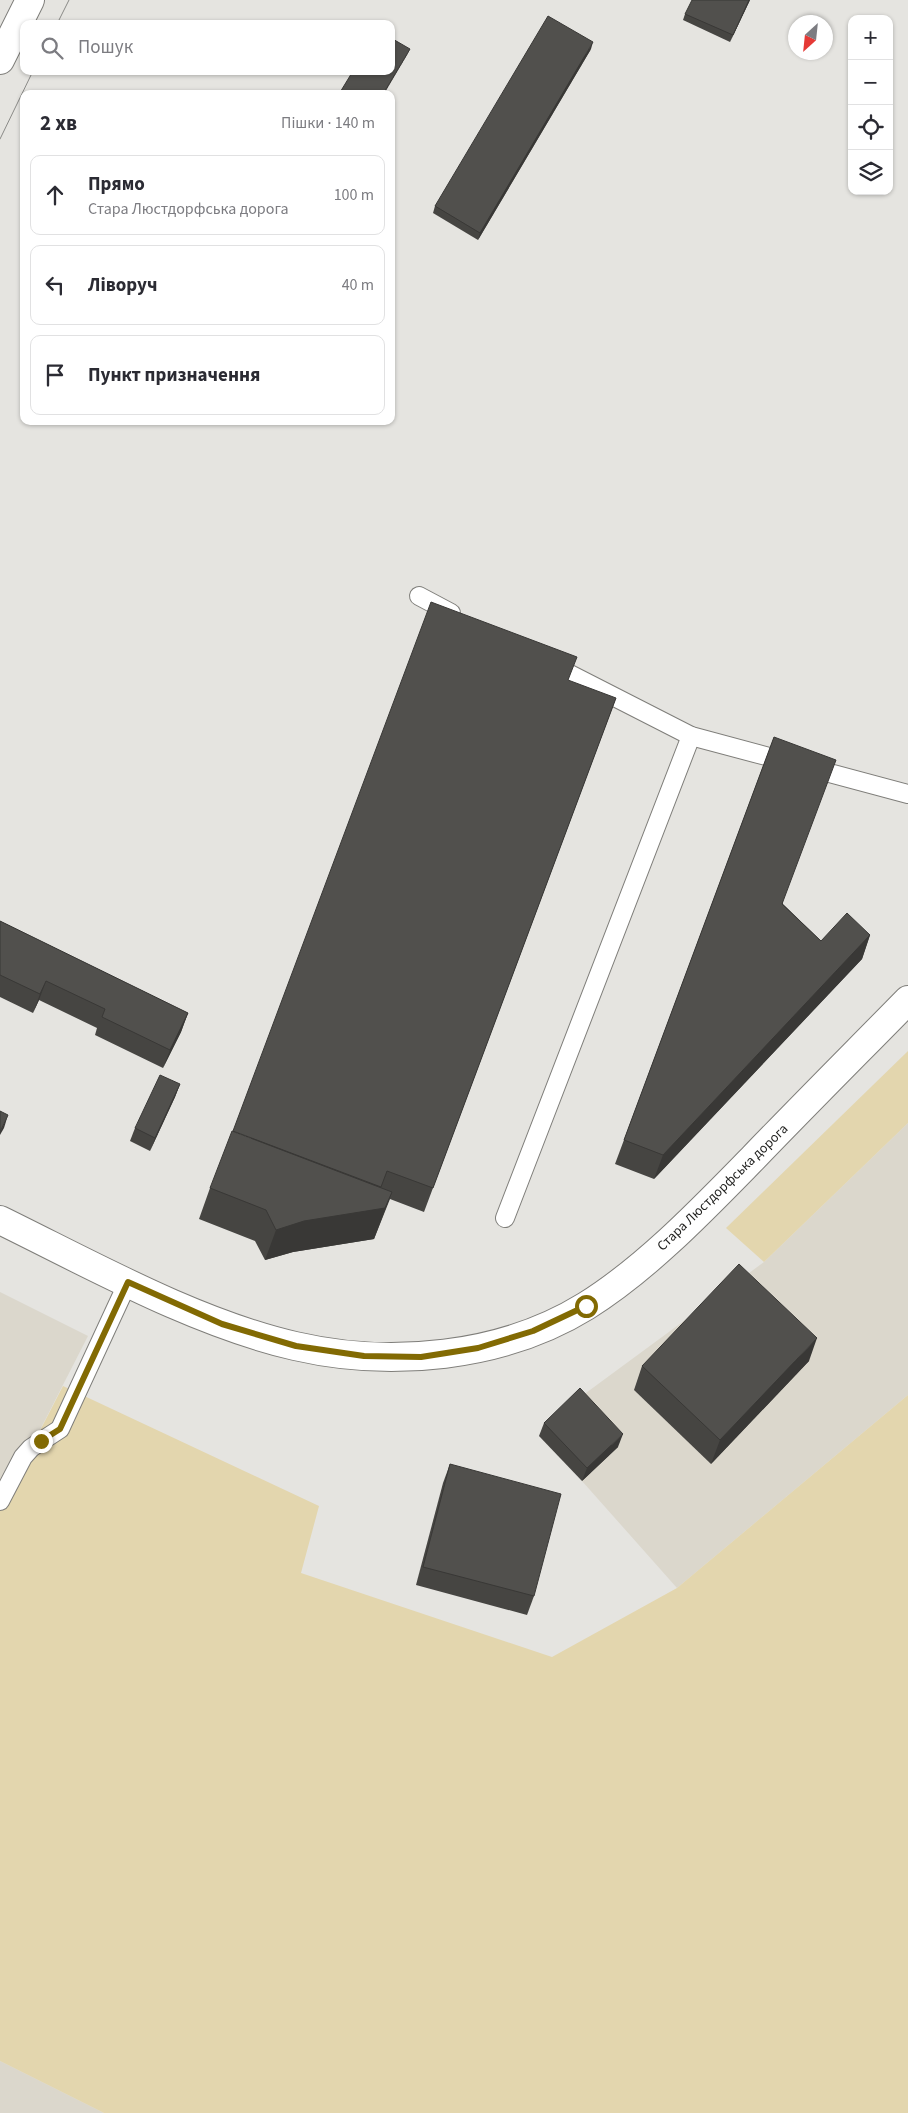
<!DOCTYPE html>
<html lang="uk">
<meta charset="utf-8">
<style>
body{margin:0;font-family:"Source Sans 3",sans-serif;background:#f7f7f7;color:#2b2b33}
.controls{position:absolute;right:15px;top:15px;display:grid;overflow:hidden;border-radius:10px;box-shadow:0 1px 4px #0004}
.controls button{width:45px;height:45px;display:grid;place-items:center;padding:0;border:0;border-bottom:1px solid #e1e1e2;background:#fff;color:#2b2b33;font:25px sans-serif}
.compass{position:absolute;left:788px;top:15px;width:45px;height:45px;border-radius:50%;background:#fff;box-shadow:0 1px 4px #0004;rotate:207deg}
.stop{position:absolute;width:15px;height:15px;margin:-11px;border:4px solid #826a03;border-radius:50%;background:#fff}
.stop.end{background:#826a03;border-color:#fff;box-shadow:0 1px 5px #0008}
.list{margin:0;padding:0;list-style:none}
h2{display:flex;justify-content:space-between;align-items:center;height:65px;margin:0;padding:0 20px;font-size:21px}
h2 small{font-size:16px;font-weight:400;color:#7c7c81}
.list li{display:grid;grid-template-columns:32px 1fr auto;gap:15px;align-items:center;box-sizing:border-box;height:80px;margin:0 10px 10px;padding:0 10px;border:1px solid #e1e1e2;border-radius:10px}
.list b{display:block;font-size:19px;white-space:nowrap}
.list p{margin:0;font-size:16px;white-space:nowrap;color:#7c7c81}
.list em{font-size:16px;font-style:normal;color:#7c7c81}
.icon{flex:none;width:28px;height:28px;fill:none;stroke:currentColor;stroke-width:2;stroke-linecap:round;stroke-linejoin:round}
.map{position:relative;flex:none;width:908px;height:2113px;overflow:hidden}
.search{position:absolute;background:#fff;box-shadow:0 1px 4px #0004;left:20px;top:20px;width:375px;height:55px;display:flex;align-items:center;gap:12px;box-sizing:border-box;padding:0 18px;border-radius:10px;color:#7c7c81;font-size:19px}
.panel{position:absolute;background:#fff;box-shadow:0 1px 4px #0004;left:20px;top:90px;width:375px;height:335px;border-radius:10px}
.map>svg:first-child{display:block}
.built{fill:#dbd7cc}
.green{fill:#e3d6ae}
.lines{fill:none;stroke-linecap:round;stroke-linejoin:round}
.service-casing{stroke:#7f7e7a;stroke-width:20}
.tertiary-casing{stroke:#7f7e7a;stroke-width:30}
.secondary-casing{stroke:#7f7e7a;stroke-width:30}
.service{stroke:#fff;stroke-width:18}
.tertiary{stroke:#fff;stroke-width:28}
.secondary{stroke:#fff;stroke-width:28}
.tram{stroke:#8a8a87;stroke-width:1}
.wall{fill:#464542}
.shaded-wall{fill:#393836}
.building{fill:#51504d;stroke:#393836}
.route{stroke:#826a03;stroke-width:6}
.labels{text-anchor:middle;stroke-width:5;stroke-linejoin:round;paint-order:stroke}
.street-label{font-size:14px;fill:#1f1f1d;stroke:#fff}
</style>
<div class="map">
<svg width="908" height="2113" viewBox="0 0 908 2113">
<rect width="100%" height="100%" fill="#e5e4e0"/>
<g class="built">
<path d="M908 1123V1395L677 1588 582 1481 575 1401 764 1262Z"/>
<path d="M0 1292 88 1336 0 1508Z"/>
<path d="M0 2061 104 2113H0Z"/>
</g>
<g class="green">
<path d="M908 1051V1123L764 1262 726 1228Z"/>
<path d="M63 1386 319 1506 301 1573 552 1657 677 1588 908 1395V2113H104L0 2061V1508Z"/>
</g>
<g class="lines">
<g class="service-casing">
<g id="service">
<path d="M419 596 451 613"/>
<path d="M550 664 691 736 908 794"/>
<path d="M505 1218 691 736"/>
<path d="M0 1501 23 1457 31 1448 60 1429 128 1282"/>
</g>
</g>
<g class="tertiary-casing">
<path id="tertiary" d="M0 60 30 0"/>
</g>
<g class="secondary-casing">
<path id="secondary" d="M0 1220C92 1265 195 1323 295 1346 390 1368 502 1358 586 1306 647 1268 704 1208 754 1157 805 1104 857 1052 908 1000"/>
</g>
<use href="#service" class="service"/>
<use href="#tertiary" class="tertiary"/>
<use href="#secondary" class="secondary"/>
<g class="tram">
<path d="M57 24 69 0"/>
<path d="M0 139 33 71"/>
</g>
</g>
<g class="wall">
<path d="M750 0 730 42 683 20 685 14Z"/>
<path d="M591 49 478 240 433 213 435 206Z"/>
<path d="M616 698 424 1212 390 1199 374 1239 293 1252 265 1260 255 1241 199 1219 210 1188Z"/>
<path d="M774 737 783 904 821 941 870 935 862 959 654 1179 615 1164Z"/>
<path d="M0 921 188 1013 181 1032 163 1068 95 1035 97 1028 39 1000 33 1013 0 997Z"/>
<path d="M180 1084 175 1097 150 1151 130 1141 135 1128Z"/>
<path d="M809 1361 711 1464 634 1390 642 1366Z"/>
<path d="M544 1423 618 1447 582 1481 539 1436Z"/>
<path d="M450 1464 534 1596 527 1615 416 1585 443 1483Z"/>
</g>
<g class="shaded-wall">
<path d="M749 0H750L730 42 733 35Z"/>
<path d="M593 42 591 49 478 240 480 233Z"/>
<path d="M410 49 407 55 384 94H383Z"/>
<path d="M870 935 862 959 654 1179 663 1155Z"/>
<path d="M46 981 39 1000 33 1013 40 994Z"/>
<path d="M188 1013 181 1032 163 1068 170 1050Z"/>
<path d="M180 1084 175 1097 150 1151 155 1138Z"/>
<path d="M8 1115 4 1128 0 1135V1132Z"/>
<path d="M387 1171 372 1210 392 1192 374 1239 293 1252 265 1260 276 1230Z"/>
<path d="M817 1338 809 1361 711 1464 720 1440Z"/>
<path d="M623 1434 618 1447 582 1481 587 1468Z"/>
</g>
<g class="building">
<path d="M692 0H749L733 35 685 14Z"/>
<path d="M548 16 593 42 480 233 435 206Z"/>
<path d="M391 38 410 49 383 94H339L353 71H391Z"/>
<path d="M431 602 577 657 568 680 616 698 433 1188 387 1171 381 1187 233 1131Z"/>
<path d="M774 737 836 760 782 904 821 941 847 913 870 935 663 1155 624 1140Z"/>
<path d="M0 921 188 1013 170 1050 102 1017 105 1009 46 981 40 994 0 975Z"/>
<path d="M160 1075 180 1084 155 1138 135 1128Z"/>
<path d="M0 1111 8 1115 0 1132Z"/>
<path d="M232 1131 392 1192 385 1208 304 1221 276 1230 266 1210 210 1188Z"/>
<path d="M739 1264 817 1338 720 1440 642 1366Z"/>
<path d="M580 1388 623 1434 587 1468 544 1423Z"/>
<path d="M450 1464 561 1494 534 1596 423 1567Z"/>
</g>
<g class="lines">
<path class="route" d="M41 1441 60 1429 128 1282 222 1324 296 1346 364 1356 421 1357 478 1348 533 1331 586 1306"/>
</g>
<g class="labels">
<g class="street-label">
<text transform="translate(722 1187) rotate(-44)" y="5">Стара Люстдорфська дорога</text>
</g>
</g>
</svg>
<div class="controls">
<button>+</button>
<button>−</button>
<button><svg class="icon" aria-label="locate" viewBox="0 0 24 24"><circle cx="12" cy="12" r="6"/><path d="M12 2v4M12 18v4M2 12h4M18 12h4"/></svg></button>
<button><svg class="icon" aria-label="layers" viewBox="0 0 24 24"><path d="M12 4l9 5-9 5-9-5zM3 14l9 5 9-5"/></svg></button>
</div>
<svg class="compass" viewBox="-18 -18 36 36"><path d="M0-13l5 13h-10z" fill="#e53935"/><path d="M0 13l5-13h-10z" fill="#7c7c81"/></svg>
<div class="stop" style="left:586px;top:1306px"></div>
<div class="stop end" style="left:41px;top:1441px"></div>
<div class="search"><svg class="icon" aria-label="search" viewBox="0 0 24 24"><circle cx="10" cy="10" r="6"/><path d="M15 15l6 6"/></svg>Пошук</div>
<section class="panel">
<h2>2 хв<small>Пішки · 140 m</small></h2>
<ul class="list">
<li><svg class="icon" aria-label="ahead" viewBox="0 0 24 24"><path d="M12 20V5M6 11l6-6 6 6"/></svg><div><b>Прямо</b><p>Стара Люстдорфська дорога</p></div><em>100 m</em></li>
<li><svg class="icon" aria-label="left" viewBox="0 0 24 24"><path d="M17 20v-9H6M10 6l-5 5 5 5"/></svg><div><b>Ліворуч</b></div><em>40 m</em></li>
<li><svg class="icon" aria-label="arrive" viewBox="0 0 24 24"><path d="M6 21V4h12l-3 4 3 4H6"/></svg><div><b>Пункт призначення</b></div></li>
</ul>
</section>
</div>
